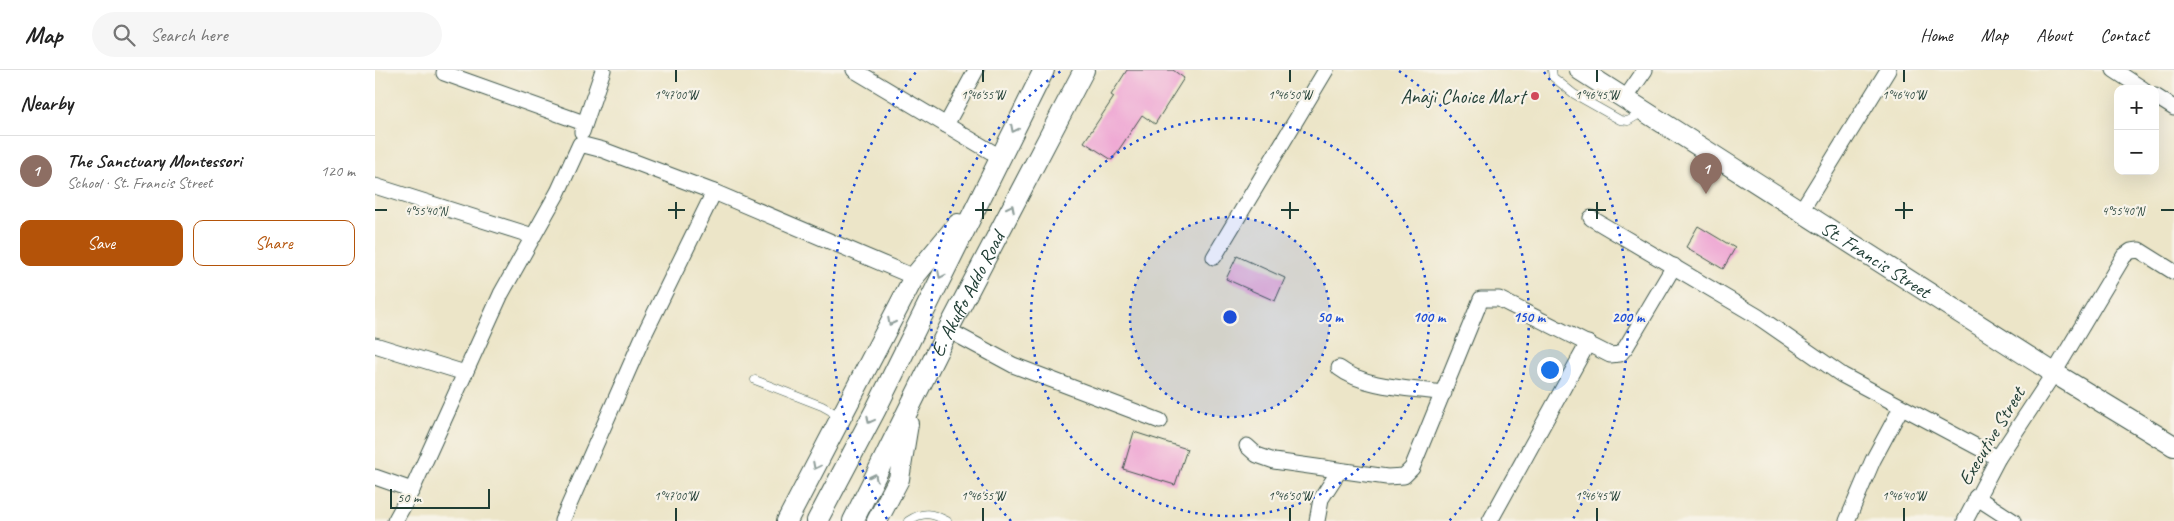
<!DOCTYPE html>
<meta charset="utf-8">
<style>
body{margin:0;font-family:Caveat,sans-serif;background:#f6f6f6;color:#222}
.controls{position:absolute;right:15px;top:15px;display:grid;overflow:hidden;border-radius:10px;box-shadow:0 5px 20px #0002}
.controls button{width:45px;height:45px;display:grid;place-items:center;padding:0;border:0;border-bottom:1px solid #e0e0e0;background:#fff;color:#222;font:25px sans-serif}
.scale{position:absolute;left:15px;bottom:12px;width:100px;box-sizing:border-box;padding-left:5px;border:2px solid #1f3d34;border-top:0;font-size:14px;line-height:18px;white-space:nowrap;color:#1f3d34;-webkit-text-stroke:4px #f7f3e8;paint-order:stroke}
.you{position:absolute;left:1174px;top:299px;width:18px;height:18px;margin:-12px;border:4px solid #fff;border-radius:50%;background:#1a73e8;box-shadow:0 0 0 8px #1a73e833}
.badge{display:grid;place-items:center;width:32px;height:32px;border-radius:50%;background:#b45309;color:#fff;font-size:16px;font-weight:700}
.pin{position:absolute;translate:-50% -41px;filter:drop-shadow(0 1px 2px #0008)}
.pin::after{content:'';position:absolute;top:26px;width:18px;height:15px;background:inherit;clip-path:polygon(0 0,100% 0,50% 100%)}
.list{margin:0;padding:0;list-style:none}
h2{display:flex;justify-content:space-between;align-items:center;height:65px;margin:0;padding:0 20px;font-size:21px}
h2 small{font-size:16px;font-weight:400;color:#767676}
.list li{display:grid;grid-template-columns:32px 1fr auto;gap:15px;align-items:center;box-sizing:border-box;height:70px;padding:0 20px;border-top:1px solid #e0e0e0}
.list b{display:block;font-size:19px;white-space:nowrap}
.list p{margin:0;font-size:16px;white-space:nowrap;color:#767676}
.list em{font-size:16px;font-style:normal;color:#767676}
.actions{display:flex;gap:10px;padding:15px 20px}
.actions a{flex:1;padding:11px 0;border:1px solid #b45309;border-radius:10px;text-align:center;font-size:18px;color:#b45309}
.actions .main{background:#b45309;color:#fff}
.icon{flex:none;width:28px;height:28px;fill:none;stroke:currentColor;stroke-width:2;stroke-linecap:round;stroke-linejoin:round}
.map{position:relative;flex:none;width:1799px;height:451px;overflow:hidden}
header{display:flex;align-items:center;gap:30px;box-sizing:border-box;height:70px;padding:0 25px;background:#fff;border-bottom:1px solid #e0e0e0}
header strong{font-size:24px}
nav{display:flex;gap:28px;margin-inline-start:auto;font-size:18px}
.search{width:350px;height:45px;background:#f6f6f6;display:flex;align-items:center;gap:12px;box-sizing:border-box;padding:0 18px;border-radius:28px;color:#767676;font-size:19px}
main{display:flex}
aside{flex:1;background:#fff}
.map>svg:first-child{display:block}
.building{fill:#eea2d2}
.lines{fill:none;stroke-linecap:round;stroke-linejoin:round}
.lane-casing{stroke:#3e564a;stroke-width:9}
.street-casing{stroke:#3e564a;stroke-width:17}
.secondary-casing{stroke:#3e564a;stroke-width:22}
.lane{stroke:#fff;stroke-width:8}
.street{stroke:#fff;stroke-width:15}
.secondary{stroke:#fff;stroke-width:20}
.oneway{stroke:#8f9e9a}
.ticks{fill:none;stroke:#1f3d34;stroke-width:2}
.ring{fill:none;stroke:#1d4ed8;stroke-width:2.5;stroke-dasharray:2.5 5}
.poi-dot{fill:#d1495b;stroke:#f7f3e8;stroke-width:2}
.labels{text-anchor:middle;stroke-width:4.5;stroke-linejoin:round;paint-order:stroke}
.poi-label{font-size:20px;fill:#1f3d34;stroke:#f7f3e8;text-anchor:end}
.street-label{font-size:20px;fill:#1f3d34;stroke:#f7f3e8}
.ticks-label{font-size:12px;text-anchor:middle;fill:#1f3d34;stroke:#f7f3e8;stroke-width:4.5;stroke-linejoin:round;paint-order:stroke}
.centre{fill:#1d4ed8;stroke:#f7f3e8;stroke-width:2.5}
.ring-label{font-size:15px;text-anchor:middle;font-weight:bold;fill:#1d4ed8;stroke:#f7f3e8;stroke-width:4.5;stroke-linejoin:round;paint-order:stroke}
</style>
<header>
<strong>Map</strong>
<div class="search"><svg class="icon" aria-label="search" viewBox="0 0 24 24"><circle cx="10" cy="10" r="6"/><path d="M15 15l6 6"/></svg>Search here</div>
<nav><a>Home</a><a>Map</a><a>About</a><a>Contact</a></nav>
</header>
<main>
<aside>
<h2>Nearby<small></small></h2>
<ul class="list">
<li><span class="badge" style="background:#8d6e63">1</span><div><b>The Sanctuary Montessori</b><p>School · St. Francis Street</p></div><em>120 m</em></li>
</ul>
<div class="actions"><a class="main">Save</a><a>Share</a></div>
</aside>
<div class="map">
<svg width="1799" height="451" viewBox="0 0 1799 451">
<rect width="100%" height="100%" fill="#f7f3e8"/>
<filter id="ink" filterUnits="userSpaceOnUse"><feTurbulence type="fractalNoise" baseFrequency=".02" numOctaves="2"/><feDisplacementMap in="SourceGraphic" scale="10" xChannelSelector="R" yChannelSelector="G"/><feConvolveMatrix kernelMatrix="1 2 1 2 8 2 1 2 1" color-interpolation-filters="sRGB"/></filter>
<filter id="wash" filterUnits="userSpaceOnUse"><feTurbulence type="fractalNoise" baseFrequency=".0096" numOctaves="4" result="noise"/><feDisplacementMap in="SourceGraphic" scale="20" xChannelSelector="R" yChannelSelector="G"/><feGaussianBlur stdDeviation="1.12" result="paint"/><feColorMatrix in="noise" values="0 0 0 0 0 0 0 0 0 0 0 0 0 0 0 0 0 1.4 0 .05"/><feComposite in="paint" operator="in"/></filter>
<g filter="url(#wash)">
<rect width="100%" height="100%" fill="#ece5c8"/>
<g id="blocks">
<g class="building">
<path d="M752 0H798L809 8 780 54 767 45 737 90 709 72 739 27 736 25Z"/>
<path d="M1323 156 1360 178 1348 199 1311 177Z"/>
<path d="M862 186 910 208 900 231 851 209Z"/>
<path d="M759 362 812 379 800 415 748 399Z"/>
</g>
</g>
</g>
<g filter="url(#ink)">
<use href="#blocks" fill-opacity="0" stroke="#3e564a" stroke-width="1"/>
<g class="lines">
<g class="lane-casing">
<g id="lane">
<path d="M1177 0 1178 7 1199 24 1245 50 1253 51 1268 42"/>
<path d="M380 310 447 336 456 341 463 349"/>
<path d="M533 451C548 441 557 443 572 451"/>
</g>
</g>
<g class="street-casing">
<g id="street">
<path d="M479 0 625 87"/>
<path d="M1739 0 1768 19"/>
<path d="M69 3 209 53"/>
<path d="M1780 26 1799 38"/>
<path d="M1250 29 1270 0"/>
<path d="M571 55 601 0"/>
<path d="M207 62 228 0"/>
<path d="M0 116 158 166"/>
<path d="M1426 141 1513 0"/>
<path d="M1216 148 1382 246 1467 305 1623 388"/>
<path d="M839 187 951 0"/>
<path d="M573 260 638 295 785 351"/>
<path d="M0 275 90 303"/>
<path d="M964 298C990 318 1036 318 1069 323"/>
<path d="M872 376 882 385 899 391 1012 407 1029 406 1037 398 1106 229H1124L1235 285 1245 284 1251 277 1299 196"/>
<path d="M0 407 37 420"/>
<path d="M1601 427 1638 451"/>
<path d="M20 451 37 420 126 224 183 122 205 74 228 80 339 122 539 207"/>
<path d="M187 451 267 269 339 122"/>
<path d="M942 451 946 429 964 401"/>
<path d="M1115 451 1213 273"/>
<path d="M1472 451 1498 390 1526 338"/>
<path d="M1590 451 1623 388 1679 303 1749 186 1756 181 1764 180 1799 202"/>
</g>
</g>
<g class="secondary-casing">
<g id="secondary">
<path id="s1" d="M1205 0 1679 303 1799 376"/>
<path d="M412 451 539 207 583 154"/>
<path d="M442 451 501 339 669 0"/>
<path id="s2" d="M478 451 573 260 709 0"/>
<path d="M502 451 524 409 533 354"/>
</g>
</g>
<use href="#lane" class="lane"/>
<use href="#street" class="street"/>
<use href="#secondary" class="secondary"/>
</g>
<defs><path id="oneway-chevron" d="M-2-3.5L2.5 0L-2 3.5" fill="none" stroke-width="1.6" stroke-linecap="round" stroke-linejoin="round" transform="scale(1.25)"/></defs>
<g class="oneway">
<use href="#oneway-chevron" transform="translate(639 59) rotate(117)"/>
<use href="#oneway-chevron" transform="translate(636 138) rotate(-63)"/>
<use href="#oneway-chevron" transform="translate(566 205) rotate(116)"/>
<use href="#oneway-chevron" transform="translate(516 252) rotate(117)"/>
<use href="#oneway-chevron" transform="translate(495 350) rotate(118)"/>
<use href="#oneway-chevron" transform="translate(441 396) rotate(117)"/>
<use href="#oneway-chevron" transform="translate(499 407) rotate(-63)"/>
</g>
</g>
<path class="ticks" d="M301 0V12M608 0V12M915 0V12M1222 0V12M1529 0V12M301 132V149M608 132V149M915 132V149M1222 132V149M1529 132V149M0 140H12M293 140H310M600 140H617M906 140H924M1213 140H1231M1520 140H1538M1786 140H1799M301 438V451M608 438V451M915 438V451M1222 438V451M1529 438V451"/>
<circle cx="855" cy="247" r="100" fill="#1d4ed8" fill-opacity=".12"/>
<g class="ring">
<circle cx="855" cy="247" r="100"/>
<circle cx="855" cy="247" r="199"/>
<path d="M636 451A299 299 0 0 1 686 1M1024 1A299 299 0 0 1 1074 451"/>
<path d="M512 449A398 398 0 0 1 541 2M1169 2A398 398 0 0 1 1198 449"/>
</g>
<circle class="poi-dot" cx="1160" cy="26" r="5"/>
<g class="labels">
<g class="poi-label">
<text x="1150" y="33">Anaji Choice Mart</text>
</g>
<g class="street-label">
<text dy="7" stroke="none"><textPath href="#s1" startOffset="351">St. Francis Street</textPath></text>
<text dy="7" stroke="none"><textPath href="#s2" startOffset="254">E. Akuffo Addo Road</textPath></text>
<text transform="translate(1616 366) rotate(-59)" y="7">Executive Street</text>
</g>
</g>
<g class="ticks-label">
<text x="301" y="29">1°47'00"W</text>
<text x="608" y="29">1°46'55"W</text>
<text x="915" y="29">1°46'50"W</text>
<text x="1222" y="29">1°46'45"W</text>
<text x="1529" y="29">1°46'40"W</text>
<text x="51" y="145">4°55'40"N</text>
<text x="1748" y="145">4°55'40"N</text>
<text x="301" y="430">1°47'00"W</text>
<text x="608" y="430">1°46'55"W</text>
<text x="915" y="430">1°46'50"W</text>
<text x="1222" y="430">1°46'45"W</text>
<text x="1529" y="430">1°46'40"W</text>
</g>
<circle cx="855" cy="247" r="8" class="centre"/>
<g class="ring-label">
<text x="955" y="252">50 m</text>
<text x="1054" y="252">100 m</text>
<text x="1154" y="252">150 m</text>
<text x="1253" y="252">200 m</text>
</g>
</svg>
<div class="controls">
<button>+</button>
<button>−</button>
</div>
<div class="scale">50 m</div>
<div class="you"></div>
<div class="pin badge" style="left:1331px;top:124px;background:#8d6e63">1</div>
</div>
</main>
